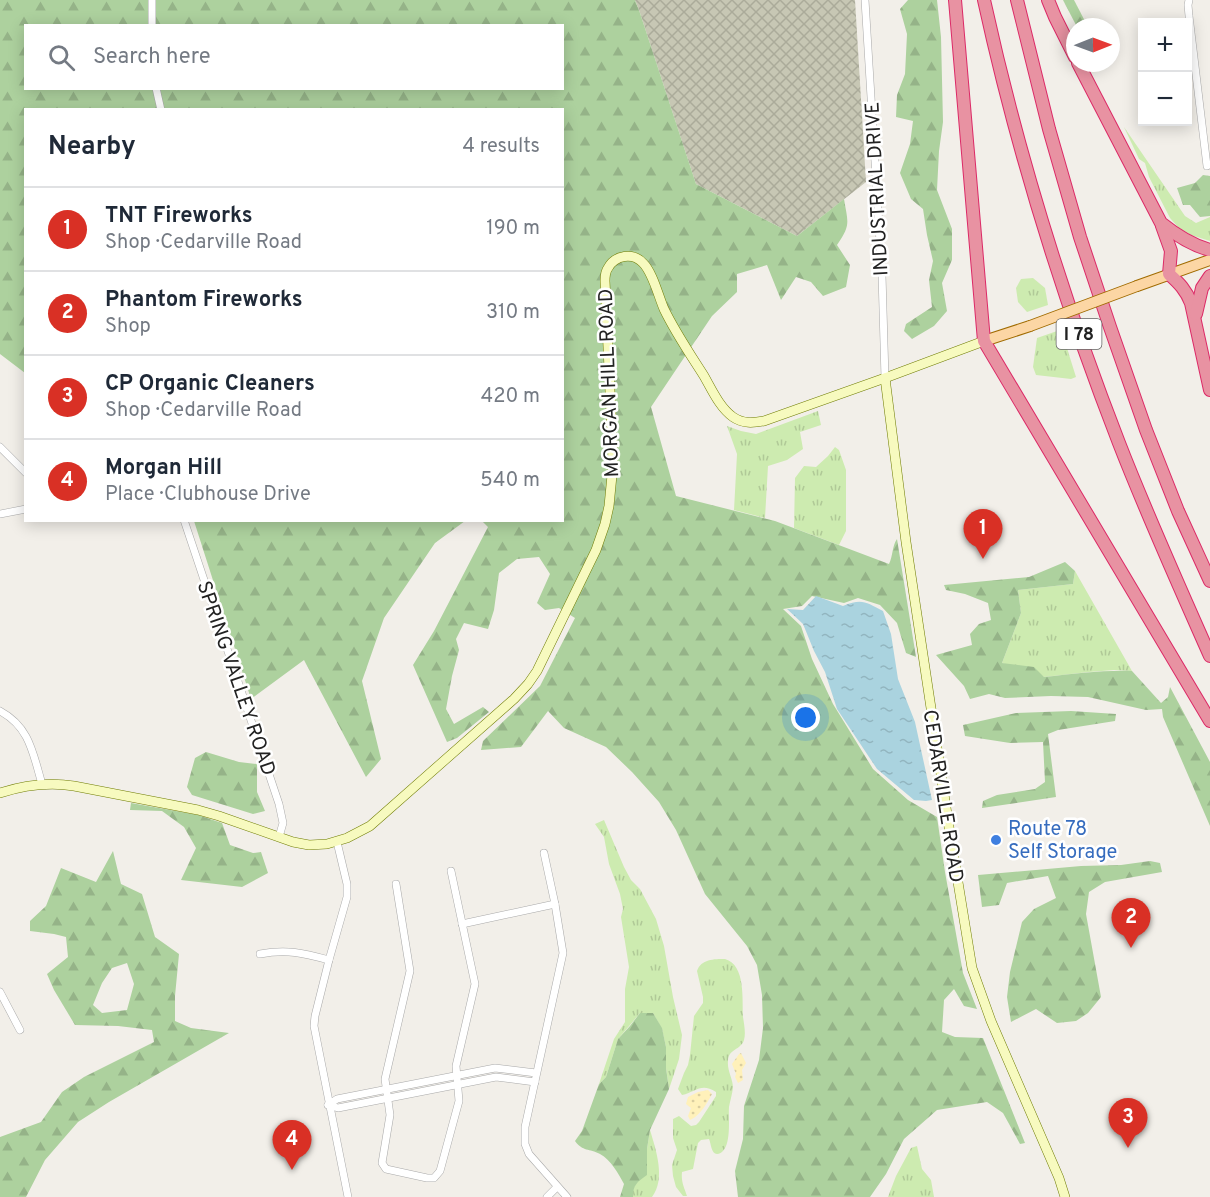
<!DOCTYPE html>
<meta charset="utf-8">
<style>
body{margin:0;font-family:Overpass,sans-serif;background:#f2f2f3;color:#1f2937}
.controls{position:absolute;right:18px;top:18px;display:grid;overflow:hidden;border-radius:0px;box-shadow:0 3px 15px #0003}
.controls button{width:54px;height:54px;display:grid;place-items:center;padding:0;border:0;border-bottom:2px solid #e0e1e3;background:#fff;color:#1f2937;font:30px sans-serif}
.compass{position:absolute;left:1066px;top:18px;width:54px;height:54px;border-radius:50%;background:#fff;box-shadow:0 3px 15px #0003;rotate:89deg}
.you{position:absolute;left:806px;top:718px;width:21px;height:21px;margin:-15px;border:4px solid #fff;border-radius:50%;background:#1a73e8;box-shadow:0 0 0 9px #1a73e833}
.badge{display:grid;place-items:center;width:39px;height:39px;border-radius:50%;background:#d93025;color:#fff;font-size:20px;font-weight:700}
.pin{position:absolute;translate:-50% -50px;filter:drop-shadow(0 2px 3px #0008)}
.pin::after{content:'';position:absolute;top:32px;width:21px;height:18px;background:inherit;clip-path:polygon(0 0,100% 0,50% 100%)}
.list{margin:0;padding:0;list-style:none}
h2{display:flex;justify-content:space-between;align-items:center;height:78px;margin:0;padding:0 24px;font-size:26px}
h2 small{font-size:20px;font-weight:400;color:#747a83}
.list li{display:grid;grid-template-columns:39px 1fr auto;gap:18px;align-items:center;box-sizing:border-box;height:84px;padding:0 24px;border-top:2px solid #e0e1e3}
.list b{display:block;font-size:22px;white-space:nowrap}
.list p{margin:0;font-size:20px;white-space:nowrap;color:#747a83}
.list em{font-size:20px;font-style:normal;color:#747a83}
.icon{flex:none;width:33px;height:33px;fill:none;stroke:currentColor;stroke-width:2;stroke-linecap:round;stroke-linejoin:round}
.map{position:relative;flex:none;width:1210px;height:1197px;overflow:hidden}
.search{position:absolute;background:#fff;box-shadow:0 3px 15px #0003;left:24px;top:24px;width:540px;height:66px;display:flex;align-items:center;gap:15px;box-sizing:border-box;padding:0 21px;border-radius:0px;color:#747a83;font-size:22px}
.panel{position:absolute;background:#fff;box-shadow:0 3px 15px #0003;left:24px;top:108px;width:540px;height:414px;border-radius:0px}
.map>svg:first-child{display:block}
.construction{fill:url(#construction-cross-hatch)}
.grass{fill:url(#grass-tufts)}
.forest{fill:url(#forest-firs);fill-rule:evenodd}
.sand{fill:url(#sand-dots)}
.water{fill:url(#water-ripples)}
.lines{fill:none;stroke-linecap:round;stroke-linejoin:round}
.minor-casing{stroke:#a9a9a9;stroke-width:8}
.secondary-casing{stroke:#707d05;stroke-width:10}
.primary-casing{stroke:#a06b00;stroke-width:12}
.motorway-casing{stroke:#dc2a67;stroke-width:14}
.minor{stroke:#fff;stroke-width:7}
.secondary{stroke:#f7fabf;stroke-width:9}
.primary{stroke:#fcd6a4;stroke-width:10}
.motorway{stroke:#e892a2;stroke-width:12}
.primary-bridge-casing{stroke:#a06b00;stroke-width:12;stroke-linecap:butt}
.primary-bridge{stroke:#fcd6a4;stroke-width:10}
.shop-dot{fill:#3f7fe0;stroke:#fff;stroke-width:2}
.labels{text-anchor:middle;stroke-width:5;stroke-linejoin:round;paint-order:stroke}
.shield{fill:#fff;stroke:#646464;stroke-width:1.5}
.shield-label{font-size:18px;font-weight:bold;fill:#222}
.street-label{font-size:20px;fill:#222;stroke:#fff}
.shop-label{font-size:20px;fill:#366cbe;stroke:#fff;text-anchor:start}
</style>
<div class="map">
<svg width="1210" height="1197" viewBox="0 0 1210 1197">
<defs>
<pattern id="construction-cross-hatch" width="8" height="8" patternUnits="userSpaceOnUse" patternTransform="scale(1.5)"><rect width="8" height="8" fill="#c7c7b4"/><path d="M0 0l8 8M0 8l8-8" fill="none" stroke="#abab9a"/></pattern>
<pattern id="grass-tufts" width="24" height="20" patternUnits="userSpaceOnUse" patternTransform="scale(1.5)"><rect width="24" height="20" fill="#cdebb0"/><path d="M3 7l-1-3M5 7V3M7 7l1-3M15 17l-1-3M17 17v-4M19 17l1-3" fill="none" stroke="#b0c997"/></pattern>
<pattern id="forest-firs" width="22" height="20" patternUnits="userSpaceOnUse" patternTransform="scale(1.5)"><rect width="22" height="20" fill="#add19e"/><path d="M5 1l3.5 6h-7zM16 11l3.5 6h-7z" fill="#95b388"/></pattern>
<pattern id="sand-dots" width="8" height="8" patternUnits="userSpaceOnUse" patternTransform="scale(1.5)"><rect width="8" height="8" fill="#fff1ba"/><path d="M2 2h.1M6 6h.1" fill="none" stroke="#dacea0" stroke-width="1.8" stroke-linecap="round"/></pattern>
<pattern id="water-ripples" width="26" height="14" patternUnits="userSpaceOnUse" patternTransform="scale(1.5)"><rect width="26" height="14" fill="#aad3df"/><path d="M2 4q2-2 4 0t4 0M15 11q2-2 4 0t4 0" fill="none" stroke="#92b5bf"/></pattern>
</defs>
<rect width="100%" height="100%" fill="#f2efe9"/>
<path class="construction" d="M635 0H855L866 182 797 236 696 184 640 13Z"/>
<g class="grass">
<path d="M1124 127 1185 216 1196 223 1210 217V241L1191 235 1178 227 1170 218 1149 177 1145 163 1139 159Z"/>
<path d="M1033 278 1045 288 1048 305 1027 312 1018 302 1016 288 1021 279Z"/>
<path d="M1060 330 1062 332 1076 377 1071 379 1036 375 1033 367 1037 338Z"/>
<path d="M818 411 821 425 800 432 803 449 787 460 768 466 765 518 734 510 737 454 727 426 741 431 756 434Z"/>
<path d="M835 447 839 450 846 470V531L839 545 794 528 795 478 804 466 816 467 828 456Z"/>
<path d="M1075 571 1132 671 1114 670 1089 672 1044 677 1002 663 1021 613 1018 590 1073 584Z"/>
<path d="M604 820 624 867 631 880 640 889 656 919 664 946 673 997 682 1035 679 1059 669 1089 666 1068V1047L662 1029 653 1013H640L630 1025 618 1039 606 1077 599 1084 614 1039 625 1022V989L629 967 621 917 623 909 620 894 609 864 604 837 595 824Z"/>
<path d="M725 959C746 965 742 1000 743 1017 744 1024 746 1033 744 1040 741 1050 728 1049 728 1061 727 1071 733 1079 733 1088 732 1095 730 1101 729 1107 728 1117 733 1152 717 1154 711 1154 711 1143 709 1139L701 1140 698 1143 693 1169 682 1172C681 1182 684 1187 687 1196H683L676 1187 673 1176 672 1165 677 1150 673 1138V1119L679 1116 691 1126 696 1125 699 1122 716 1096V1092C701 1082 696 1092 682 1095L678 1089 684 1073 688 1065 690 1055 694 1016 703 1003V997L697 971C701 959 714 959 725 959Z"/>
<path d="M650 1130C656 1150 666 1179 652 1197H633V1190L647 1149Z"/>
<path d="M917 1146 922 1169 931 1180 934 1197H888L896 1176 911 1148Z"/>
</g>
<g class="forest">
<path d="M0 0H635L640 13 696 184 797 236 844 199C848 223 851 225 837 245L850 265 846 287 823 296 811 282 796 277 781 300 767 265 737 274V292L712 316 651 407 676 496 775 521 889 564C893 556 892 546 897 539L916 657 906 653 897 623 880 605 858 598 844 603 812 596 802 606 783 609 801 626 812 659 833 704 873 769 908 800 937 817 945 872 963 973 977 1009 964 1006 954 989 944 1000 942 1032 955 1037 983 1038 1025 1143 1020 1144 1003 1113 987 1102 937 1110 904 1139 886 1174 870 1197H738L735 1171 743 1139 744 1106 759 1060 763 1028 762 995 757 965 747 946 705 894 676 830 659 802 632 772 606 747 564 728 548 711 521 747 481 750 483 741 540 686 575 618 559 608 545 610 537 603 550 574 539 557 517 559 499 573 494 610 488 629 464 623 456 639 459 650 452 676 446 709 454 724 483 707 489 712 457 738 447 742 413 665 434 631 488 527 482 521 562 520V110H26L25 373 0 354ZM26 26H562V88H26Z"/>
<path d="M908 0H937L941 37 943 122 939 151 937 190 952 229V260L942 283 947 311 934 326 912 339 904 331 906 324 932 307 929 280 933 261 927 235 923 209 911 199 900 173 910 144 913 121 896 117 897 95 905 74 907 34 900 9Z"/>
<path d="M1063 0H1074L1088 27H1077Z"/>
<path d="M1203 175 1210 176V216L1200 217 1190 205H1183L1177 188 1195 183Z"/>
<path d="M194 521H465L435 543 384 618 362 681 381 759 366 777 304 660 251 699Z"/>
<path d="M1065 562 1075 571 1073 584 1018 590 1021 613 1002 663 1034 667 1044 677C1074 674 1103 670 1132 671L1161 703 1168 697 1170 687 1210 762V826L1163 717 1162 709 1146 710 1088 697 1051 696 1005 698 989 694 970 699 964 686 936 655 972 645 970 634 979 624 991 620 988 603 965 594 946 590 944 585 1029 577Z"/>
<path d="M1071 711 1116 714 1115 721 1058 730 1048 734 1056 797 982 808 983 801 997 795 1035 789 1045 782 1043 742 1010 743 965 736 963 725 1016 713Z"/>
<path d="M206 752 239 762 257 764V792L265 811 253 814 192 795 187 787 195 758Z"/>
<path d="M131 803 198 815 222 823 230 845 253 853 261 852 268 873 242 887 181 880 196 848 184 827 162 811 130 810Z"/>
<path d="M113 851 121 884 142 894 155 937 179 954 175 996V1021L191 1028 229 1033 109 1102 78 1122 45 1160 26 1197H0V1137L41 1122 62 1092 84 1077 154 1042 152 1030 118 1026 75 1025 54 990 47 974 68 957 66 937 54 934 30 931V921L46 906 61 868 96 882ZM127 963 134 984 127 1010 102 1013 93 1005 102 983 112 968Z"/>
<path d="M1150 861 1160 863 1162 872 1105 882 1089 892 1086 914 1101 997 1088 1013 1076 1021 1057 1023 1036 1009 1011 1022 1007 997 1010 972 1022 922 1034 909 1056 898 1048 876 1007 883 999 905 982 907 978 875 1081 866 1121 865Z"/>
<path d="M640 1013H653L662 1028 666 1047V1068L669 1089 650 1130 647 1149V1175C637 1182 633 1185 633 1197H620L624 1184C618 1173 611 1160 600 1154 589 1148 583 1152 575 1141L582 1131 599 1084 606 1077 618 1039 630 1026Z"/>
</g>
<g class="sand">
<path d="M741 1053 746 1063 742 1070 743 1080 738 1083 735 1077 736 1074 732 1064 739 1054Z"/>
<path d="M708 1090 712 1094C708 1102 699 1117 690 1120L688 1116 691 1108 686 1104 688 1097 698 1092Z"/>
</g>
<path class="water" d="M816 596 843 606C862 598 866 602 883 611L891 634 898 679 915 722 932 800 926 801 914 800 877 769 837 709 825 672 814 651 803 624 787 609 803 610Z"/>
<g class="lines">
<g class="minor-casing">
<g id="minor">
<path d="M865 0 882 275 885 378"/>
<path d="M1189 0 1188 5 1189 16 1207 166"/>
<path d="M152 26V0"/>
<path d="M156 88 161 110"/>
<path d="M0 447 26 473"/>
<path d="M0 514 26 509"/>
<path d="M184 520 279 804 283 823 279 837"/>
<path d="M0 711C30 727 33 754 42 784"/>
<path d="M337 842 347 884V897L329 960 315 1016 314 1026 348 1197"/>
<path d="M544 853 555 904 563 953 525 1127V1144L529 1154 567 1197"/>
<path d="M396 884 410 971 385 1079 390 1115 382 1163 386 1169 427 1178H434L440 1171 459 1101 456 1066 475 984 451 871"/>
<path d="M462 924 555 904"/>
<path d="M260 954C287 949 303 953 329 960"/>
<path d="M0 992 20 1030"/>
<path d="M328 1105 337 1099 495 1068 536 1073"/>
<path d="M328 1105 338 1108 496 1077 535 1082"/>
<path d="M547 1197 557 1187"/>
</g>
</g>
<g class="secondary-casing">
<g id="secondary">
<path d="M885 378 906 542 948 821 972 968 991 1021 1059 1178 1065 1197"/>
<path d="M0 793C25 785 48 782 74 786L198 810 219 816 293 842 309 845 327 844 347 838 370 826 514 699 528 684 537 671 596 550 605 524 609 506 613 465 612 435 605 281C605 277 605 272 608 268 615 255 633 252 643 263 653 273 658 295 664 309 675 332 690 354 704 376 712 390 720 408 733 417 743 424 753 423 764 421L885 378 984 341"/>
</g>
</g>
<g class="primary-casing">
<g id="primary">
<path d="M1137 286 1210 260"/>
<path d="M984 341 1030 326"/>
</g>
</g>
<g class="motorway-casing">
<g id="motorway">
<path d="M955 0 984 341 1210 721"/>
<path d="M984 0C1017 151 1063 299 1119 443 1147 515 1179 586 1210 656"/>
<path d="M1017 0 1049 129 1080 237 1110 327 1146 430 1178 511 1210 581"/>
<path d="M1048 0 1055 17 1075 57"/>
<path d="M1078 63 1161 223C1176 235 1191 245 1210 250"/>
<path d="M1162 226 1171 251 1169 274C1179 283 1186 290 1191 303L1210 390"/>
<path d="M1196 314 1202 288 1210 276"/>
</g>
</g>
<use href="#minor" class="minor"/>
<use href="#secondary" class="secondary"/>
<use href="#primary" class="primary"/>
<use href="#motorway" class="motorway"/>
<g class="primary-bridge-casing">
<path id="primary-bridge" d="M1030 326 1137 286"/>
</g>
<use href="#primary-bridge" class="primary-bridge"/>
</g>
<circle class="shop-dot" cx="996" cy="840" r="6"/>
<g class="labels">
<rect class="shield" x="1056.5" y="319" width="45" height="30" rx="4.5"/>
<g class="shield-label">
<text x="1079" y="340">I 78</text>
</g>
<g class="street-label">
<text transform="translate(876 189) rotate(-93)" y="7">INDUSTRIAL DRIVE</text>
<text transform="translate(608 383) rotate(-92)" y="7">MORGAN HILL ROAD</text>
<text transform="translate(237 678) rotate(71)" y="7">SPRING VALLEY ROAD</text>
<text transform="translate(944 796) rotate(81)" y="7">CEDARVILLE ROAD</text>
</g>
<g class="shop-label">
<text x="1008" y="835">Route 78<tspan x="1008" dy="23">Self Storage</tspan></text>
</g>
</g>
</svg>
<div class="controls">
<button>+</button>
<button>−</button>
</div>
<svg class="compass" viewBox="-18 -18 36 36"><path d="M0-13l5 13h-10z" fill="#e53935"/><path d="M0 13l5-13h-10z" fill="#747a83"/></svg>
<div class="you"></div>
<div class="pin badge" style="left:983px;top:559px">1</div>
<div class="pin badge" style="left:1131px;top:948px">2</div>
<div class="pin badge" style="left:1128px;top:1148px">3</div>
<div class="pin badge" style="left:292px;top:1170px">4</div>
<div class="search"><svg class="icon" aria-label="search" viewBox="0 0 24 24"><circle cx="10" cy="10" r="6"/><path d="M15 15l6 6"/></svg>Search here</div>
<section class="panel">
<h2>Nearby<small>4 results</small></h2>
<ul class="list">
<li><span class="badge">1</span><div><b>TNT Fireworks</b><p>Shop · Cedarville Road</p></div><em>190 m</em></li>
<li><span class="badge">2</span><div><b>Phantom Fireworks</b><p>Shop</p></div><em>310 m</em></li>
<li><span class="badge">3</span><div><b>CP Organic Cleaners</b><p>Shop · Cedarville Road</p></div><em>420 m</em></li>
<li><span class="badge">4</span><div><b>Morgan Hill</b><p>Place · Clubhouse Drive</p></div><em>540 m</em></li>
</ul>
</section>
</div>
